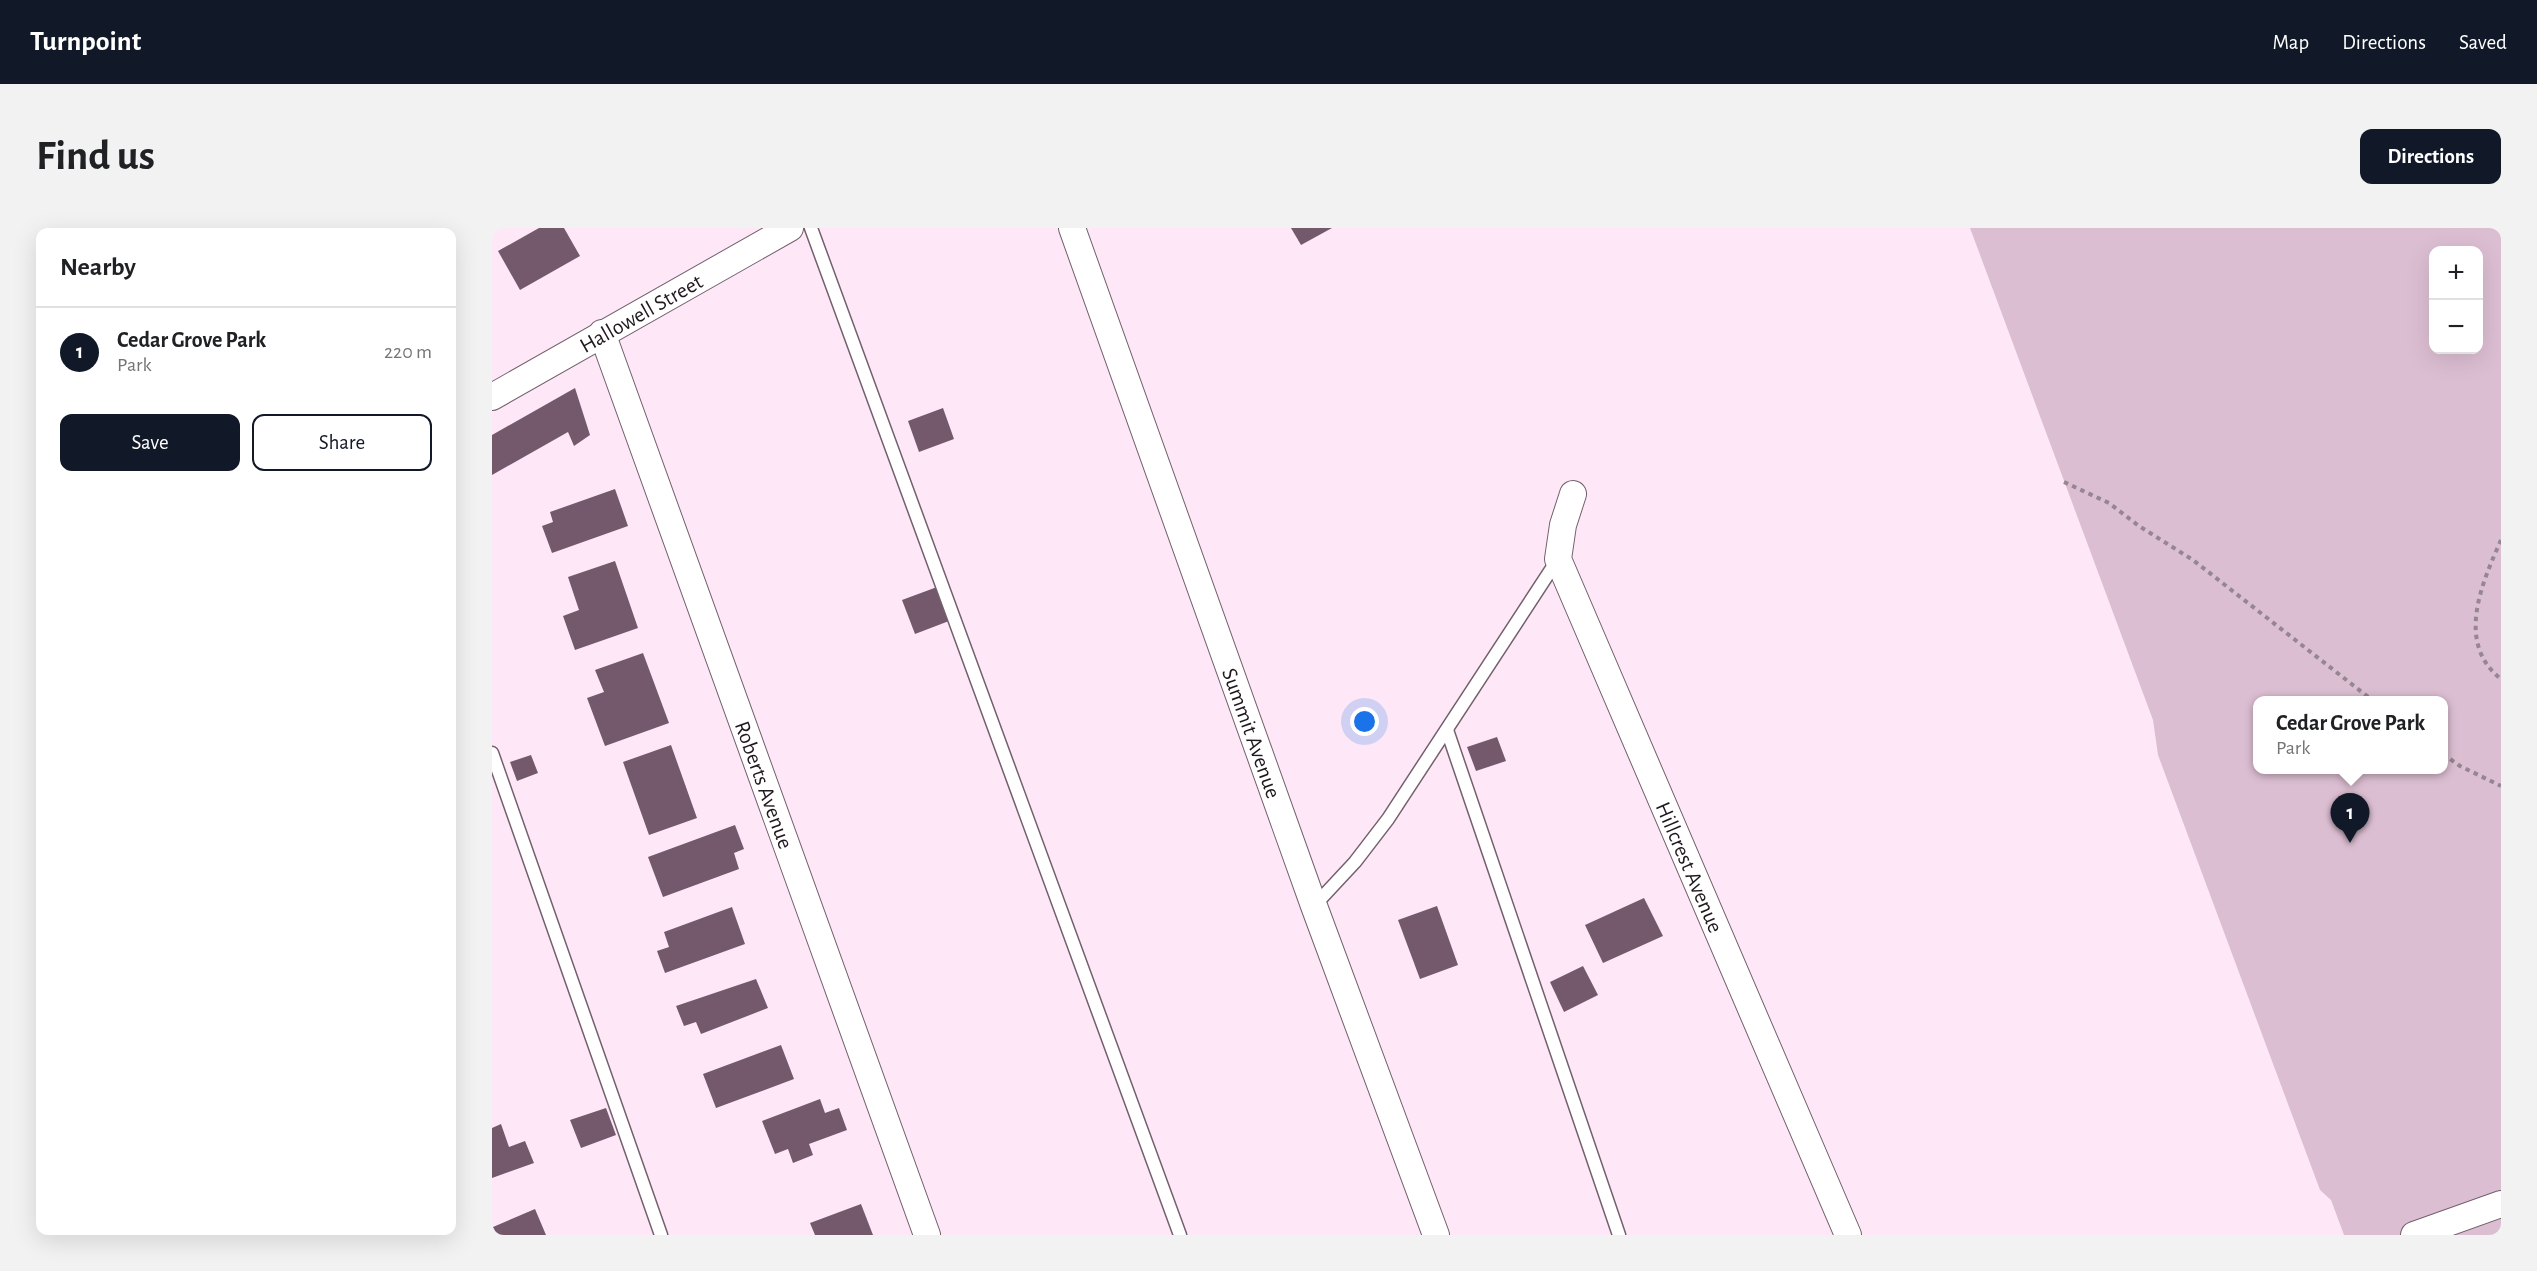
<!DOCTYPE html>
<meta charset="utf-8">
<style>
body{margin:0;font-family:"Alegreya Sans",sans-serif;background:#f2f2f2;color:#202124}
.controls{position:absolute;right:18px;top:18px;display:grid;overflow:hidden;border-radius:12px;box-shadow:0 6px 24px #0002}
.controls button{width:54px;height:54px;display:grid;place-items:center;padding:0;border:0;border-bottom:2px solid #e0e0e0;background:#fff;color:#202124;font:30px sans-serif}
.you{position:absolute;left:873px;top:494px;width:21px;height:21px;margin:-15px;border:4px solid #fff;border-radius:50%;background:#1a73e8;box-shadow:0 0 0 9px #1a73e833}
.badge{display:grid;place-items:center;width:39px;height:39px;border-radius:50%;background:#111827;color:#fff;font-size:20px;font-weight:700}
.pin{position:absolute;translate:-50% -50px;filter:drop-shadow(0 2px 3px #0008)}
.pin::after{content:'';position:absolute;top:32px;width:21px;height:18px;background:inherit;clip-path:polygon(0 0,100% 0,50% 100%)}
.popup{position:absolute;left:1761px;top:468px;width:195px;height:78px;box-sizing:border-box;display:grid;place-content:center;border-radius:12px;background:#fff;filter:drop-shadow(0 2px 4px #0005);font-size:20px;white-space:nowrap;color:#757577}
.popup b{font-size:22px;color:#202124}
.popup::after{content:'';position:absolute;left:50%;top:100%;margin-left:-12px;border:12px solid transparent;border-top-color:#fff}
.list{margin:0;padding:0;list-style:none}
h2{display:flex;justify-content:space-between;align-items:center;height:78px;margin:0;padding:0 24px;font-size:26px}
h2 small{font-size:20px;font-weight:400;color:#757577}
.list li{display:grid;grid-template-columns:39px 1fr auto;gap:18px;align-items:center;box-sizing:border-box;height:90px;padding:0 24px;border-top:2px solid #e0e0e0}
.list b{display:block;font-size:22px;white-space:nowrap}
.list p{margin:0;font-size:20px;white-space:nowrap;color:#757577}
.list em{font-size:20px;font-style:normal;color:#757577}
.actions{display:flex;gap:12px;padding:18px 24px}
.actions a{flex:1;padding:14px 0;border:2px solid #111827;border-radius:12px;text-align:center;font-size:21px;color:#111827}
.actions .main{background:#111827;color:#fff}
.map{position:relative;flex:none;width:2009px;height:1007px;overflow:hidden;border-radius:12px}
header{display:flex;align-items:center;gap:36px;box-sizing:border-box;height:84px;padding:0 30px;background:#111827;color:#fff}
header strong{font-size:28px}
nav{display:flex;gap:33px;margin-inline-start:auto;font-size:21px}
.intro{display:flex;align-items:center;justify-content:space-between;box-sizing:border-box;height:144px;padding:0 36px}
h1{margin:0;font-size:42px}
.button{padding:15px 27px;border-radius:12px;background:#111827;color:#fff;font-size:21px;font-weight:700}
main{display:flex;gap:36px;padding:0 36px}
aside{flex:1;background:#fff;border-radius:12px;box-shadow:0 6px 24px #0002}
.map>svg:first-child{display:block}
.green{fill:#dcbed2;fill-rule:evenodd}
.building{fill:#74596c}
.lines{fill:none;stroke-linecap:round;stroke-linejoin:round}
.lane-casing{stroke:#73606d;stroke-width:15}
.street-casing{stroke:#73606d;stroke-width:28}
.path{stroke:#958691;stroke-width:4;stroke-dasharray:4.5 4.5;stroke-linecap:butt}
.lane{stroke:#fff;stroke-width:12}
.street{stroke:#fff;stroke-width:26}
.labels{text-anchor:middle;stroke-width:6;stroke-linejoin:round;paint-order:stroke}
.street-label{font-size:22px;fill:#1f181d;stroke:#fee8f7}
</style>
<header>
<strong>Turnpoint</strong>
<nav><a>Map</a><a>Directions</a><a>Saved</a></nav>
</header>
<div class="intro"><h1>Find us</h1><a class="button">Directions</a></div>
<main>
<aside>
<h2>Nearby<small></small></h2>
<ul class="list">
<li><span class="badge">1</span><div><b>Cedar Grove Park</b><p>Park</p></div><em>220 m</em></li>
</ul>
<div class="actions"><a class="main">Save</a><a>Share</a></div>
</aside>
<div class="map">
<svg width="2009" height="1007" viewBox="0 0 2009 1007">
<rect width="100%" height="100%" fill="#fee8f7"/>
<path class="green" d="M1478 0H2009V1007H1852L1839 972 1828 962 1666 527 1661 492ZM1942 22H1986V122H1942ZM1765 472H1951V542H1765Z"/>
<g class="building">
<path d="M47 0H72L88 28 28 62 6 23Z"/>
<path d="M799 0H840L809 17Z"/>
<path d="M83 160 98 207 82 218 76 204 0 247V207Z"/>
<path d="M451 180 462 211 427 224 416 193Z"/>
<path d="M123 261 136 298 60 325 50 298 61 294 58 284Z"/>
<path d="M123 333 146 400 83 422 71 388 87 382 76 349Z"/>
<path d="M445 359 457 393 423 406 410 372Z"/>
<path d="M151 425 177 495 113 518 95 470 112 464 103 442Z"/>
<path d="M1005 509 1014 533 984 543 975 519Z"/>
<path d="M179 517 205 590 157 607 131 534Z"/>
<path d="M39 527 46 545 25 553 18 534Z"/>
<path d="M243 597 252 621 242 625 247 641 171 669 156 629Z"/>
<path d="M1152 670 1171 708 1111 735 1093 697Z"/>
<path d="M945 678 966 737 928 751 906 692Z"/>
<path d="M240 679 253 716 173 745 165 723 177 719 172 704Z"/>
<path d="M1091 738 1106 767 1072 784 1058 754Z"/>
<path d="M264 751 276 780 209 806 204 794 192 798 184 778Z"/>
<path d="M289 817 302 851 224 880 211 846Z"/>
<path d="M328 871 333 885 347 880 355 902 317 916 321 927 301 935 296 921 283 926 270 893Z"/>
<path d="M114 880 124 907 89 920 78 892Z"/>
<path d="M9 896 17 919 33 913 42 935 0 950V900Z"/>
<path d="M369 976 381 1007H323L318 995Z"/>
<path d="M43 981 54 1007H5L1 999Z"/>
</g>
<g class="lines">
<g class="lane-casing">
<g id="lane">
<path d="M319 0 688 1007"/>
<path d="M955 502 1127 1007"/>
<path d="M0 525 169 1007"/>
<path d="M822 678 863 634 896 591 1066 331"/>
</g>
</g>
<g class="street-casing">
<g id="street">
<path id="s1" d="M580 0 822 678 944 1007"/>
<path id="s2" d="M110 105 435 1007"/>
<path id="s3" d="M0 169 298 0"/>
<path id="s4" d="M1081 266 1071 297 1066 331 1356 1007"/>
<path d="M1922 1007 2009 976"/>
</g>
</g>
<g class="path">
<path d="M1572 254 1617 275 1647 298 1701 332 1880 472"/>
<path d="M2009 312C1990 355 1963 415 2009 451"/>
<path d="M1951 526 1968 538 2009 558"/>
</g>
<use href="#lane" class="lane"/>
<use href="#street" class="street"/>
</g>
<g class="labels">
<g class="street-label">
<text dy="8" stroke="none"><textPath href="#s3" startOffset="171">Hallowell Street</textPath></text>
<text dy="8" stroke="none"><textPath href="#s1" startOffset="536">Summit Avenue</textPath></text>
<text dy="8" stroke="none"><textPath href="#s2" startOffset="480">Roberts Avenue</textPath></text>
<text dy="8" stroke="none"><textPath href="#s4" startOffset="402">Hillcrest Avenue</textPath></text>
</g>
</g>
</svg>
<div class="controls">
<button>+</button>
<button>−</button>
</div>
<div class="you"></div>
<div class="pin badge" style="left:1858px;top:615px">1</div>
<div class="popup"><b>Cedar Grove Park</b>Park</div>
</div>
</main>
